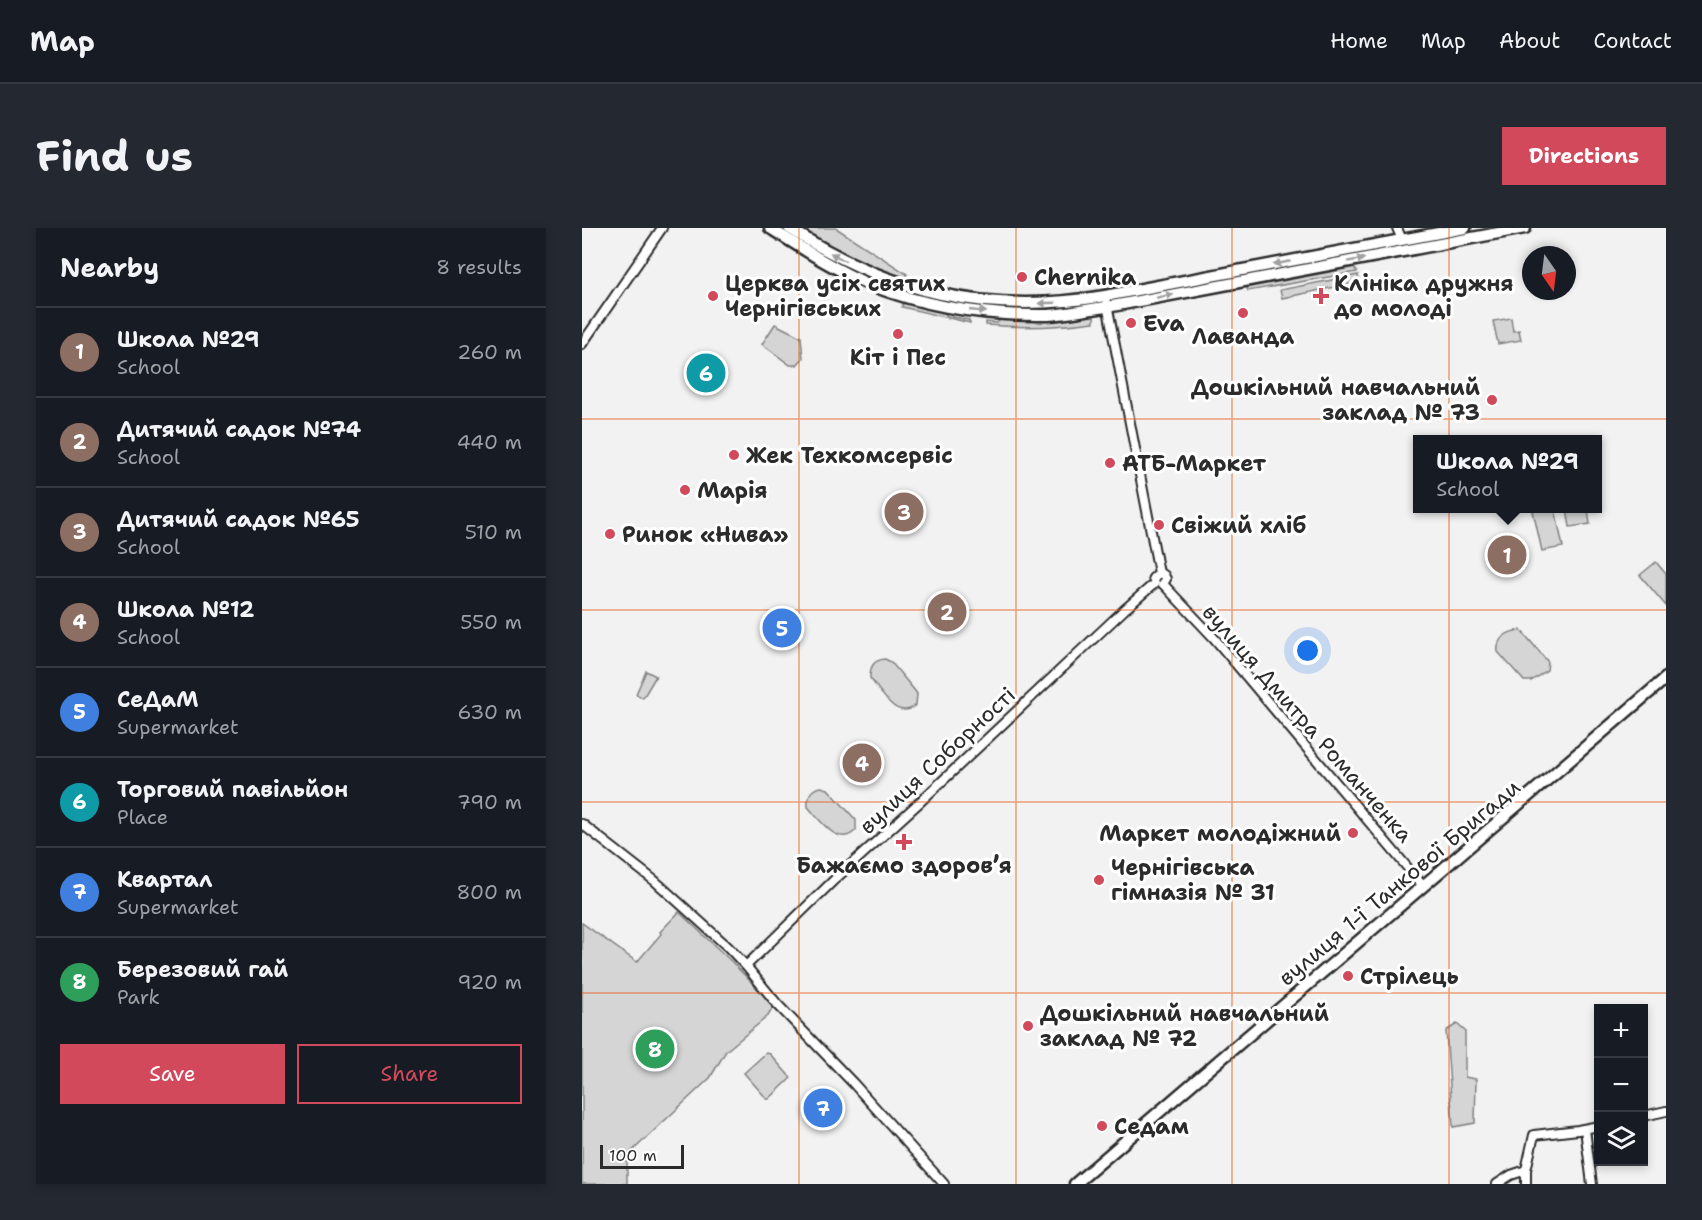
<!DOCTYPE html>
<meta charset="utf-8">
<style>
body{margin:0;font-family:"Shantell Sans",sans-serif;background:#242831;color:#f1f3f6}
.controls{position:absolute;right:18px;bottom:18px;display:grid;overflow:hidden;border-radius:0px;box-shadow:0 3px 9px #0003}
.controls button{width:54px;height:54px;display:grid;place-items:center;padding:0;border:0;border-bottom:2px solid #363941;background:#171b24;color:#f1f3f6;font:30px sans-serif}
.compass{position:absolute;left:940px;top:18px;width:54px;height:54px;border-radius:50%;background:#171b24;box-shadow:0 3px 9px #0003;rotate:166deg}
.scale{position:absolute;left:18px;bottom:15px;width:84px;box-sizing:border-box;padding-left:6px;border:3px solid #2b2b2b;border-top:0;font-size:16px;line-height:21px;white-space:nowrap;color:#2b2b2b;-webkit-text-stroke:4px #fff;paint-order:stroke}
.you{position:absolute;left:726px;top:423px;width:21px;height:21px;margin:-15px;border:4px solid #fff;border-radius:50%;background:#1a73e8;box-shadow:0 0 0 9px #1a73e833}
.badge{display:grid;place-items:center;width:39px;height:39px;border-radius:50%;background:#d1495b;color:#fff;font-size:20px;font-weight:700}
.pin{position:absolute;translate:-50% -50%;border:3px solid #fff;box-shadow:0 2px 6px #0006}
.popup{position:absolute;left:831px;top:207px;width:189px;height:78px;box-sizing:border-box;display:grid;place-content:center;border-radius:0px;background:#171b24;filter:drop-shadow(0 2px 4px #0005);font-size:20px;white-space:nowrap;color:#9ea1a6}
.popup b{font-size:22px;color:#f1f3f6}
.popup::after{content:'';position:absolute;left:50%;top:100%;margin-left:-12px;border:12px solid transparent;border-top-color:#171b24}
.list{margin:0;padding:0;list-style:none}
h2{display:flex;justify-content:space-between;align-items:center;height:78px;margin:0;padding:0 24px;font-size:26px}
h2 small{font-size:20px;font-weight:400;color:#9ea1a6}
.list li{display:grid;grid-template-columns:39px 1fr auto;gap:18px;align-items:center;box-sizing:border-box;height:90px;padding:0 24px;border-top:2px solid #363941}
.list b{display:block;font-size:22px;white-space:nowrap}
.list p{margin:0;font-size:20px;white-space:nowrap;color:#9ea1a6}
.list em{font-size:20px;font-style:normal;color:#9ea1a6}
.actions{display:flex;gap:12px;padding:18px 24px}
.actions a{flex:1;padding:14px 0;border:2px solid #d1495b;border-radius:0px;text-align:center;font-size:21px;color:#d1495b}
.actions .main{background:#d1495b;color:#fff}
.icon{flex:none;width:33px;height:33px;fill:none;stroke:currentColor;stroke-width:2;stroke-linecap:round;stroke-linejoin:round}
.map{position:relative;flex:none;width:1084px;height:956px;overflow:hidden;border-radius:0px}
header{display:flex;align-items:center;gap:36px;box-sizing:border-box;height:84px;padding:0 30px;background:#171b24;border-bottom:2px solid #363941}
header strong{font-size:28px}
nav{display:flex;gap:33px;margin-inline-start:auto;font-size:21px}
.intro{display:flex;align-items:center;justify-content:space-between;box-sizing:border-box;height:144px;padding:0 36px}
h1{margin:0;font-size:42px}
.button{padding:15px 27px;border-radius:0px;background:#d1495b;color:#fff;font-size:21px;font-weight:700}
main{display:flex;gap:36px;padding:0 36px}
aside{flex:1;background:#171b24;border-radius:0px;box-shadow:0 3px 9px #0003}
.map>svg:first-child{display:block}
.green{fill:#d5d5d5;stroke:#808080;stroke-width:1.5}
.lines{fill:none;stroke-linecap:round;stroke-linejoin:round}
.minor-casing{stroke:#2b2b2b;stroke-width:12}
.major-casing{stroke:#2b2b2b;stroke-width:15}
.minor{stroke:#fff;stroke-width:8}
.major{stroke:#fff;stroke-width:10}
.oneway{fill:#a0a0a0}
.grid{fill:none;stroke:#e8590c;stroke-width:1.5;stroke-opacity:0.55}
.poi-dot{fill:#d1495b;stroke:#fff;stroke-width:2}
.labels{text-anchor:middle;stroke-width:6;stroke-linejoin:round;paint-order:stroke}
.poi-label{font-size:22px;font-weight:bold;fill:#2b2b2b;stroke:#fff;text-anchor:start}
.street-label{font-size:22px;fill:#2b2b2b;stroke:#fff}
</style>
<header>
<strong>Map</strong>
<nav><a>Home</a><a>Map</a><a>About</a><a>Contact</a></nav>
</header>
<div class="intro"><h1>Find us</h1><a class="button">Directions</a></div>
<main>
<aside>
<h2>Nearby<small>8 results</small></h2>
<ul class="list">
<li><span class="badge" style="background:#8d6e63">1</span><div><b>Школа №29</b><p>School</p></div><em>260 m</em></li>
<li><span class="badge" style="background:#8d6e63">2</span><div><b>Дитячий садок №74</b><p>School</p></div><em>440 m</em></li>
<li><span class="badge" style="background:#8d6e63">3</span><div><b>Дитячий садок №65</b><p>School</p></div><em>510 m</em></li>
<li><span class="badge" style="background:#8d6e63">4</span><div><b>Школа №12</b><p>School</p></div><em>550 m</em></li>
<li><span class="badge" style="background:#3f7fe0">5</span><div><b>СеДаМ</b><p>Supermarket</p></div><em>630 m</em></li>
<li><span class="badge" style="background:#0f9aa8">6</span><div><b>Торговий павільйон</b><p>Place</p></div><em>790 m</em></li>
<li><span class="badge" style="background:#3f7fe0">7</span><div><b>Квартал</b><p>Supermarket</p></div><em>800 m</em></li>
<li><span class="badge" style="background:#2e9e5b">8</span><div><b>Березовий гай</b><p>Park</p></div><em>920 m</em></li>
</ul>
<div class="actions"><a class="main">Save</a><a>Share</a></div>
</aside>
<div class="map">
<svg width="1084" height="956" viewBox="0 0 1084 956">
<rect width="100%" height="100%" fill="#f2f2f2"/>
<filter id="ink" filterUnits="userSpaceOnUse"><feTurbulence type="fractalNoise" baseFrequency=".0167" numOctaves="2"/><feDisplacementMap in="SourceGraphic" scale="12" xChannelSelector="R" yChannelSelector="G"/><feConvolveMatrix kernelMatrix="1 2 1 2 8 2 1 2 1" color-interpolation-filters="sRGB"/></filter>
<g filter="url(#ink)">
<g class="green">
<path d="M221 0H254L325 46 324 52 265 30 220 2Z"/>
<path d="M764 39H772L775 44 666 63 664 57Z"/>
<path d="M776 47 777 54 700 70 698 62Z"/>
<path d="M322 73 360 82 365 88 387 92 388 95 320 79Z"/>
<path d="M512 86V94C476 99 440 100 404 97V94L415 95 419 91C451 93 480 92 512 86Z"/>
<path d="M929 90 931 103 937 102 939 112 916 116 911 93Z"/>
<path d="M193 96 219 109 221 130 215 137H208L180 116Z"/>
<path d="M965 280 973 281 981 319 960 323 951 283Z"/>
<path d="M985 281H1006L1008 296 988 299Z"/>
<path d="M1074 334 1084 346V378L1058 347Z"/>
<path d="M939 402 966 434 965 442 949 453H942L916 424C914 409 927 403 939 402Z"/>
<path d="M303 431 309 434 333 463 335 466 334 477C315 494 299 464 288 450 288 439 291 432 303 431Z"/>
<path d="M64 443 74 448 61 470 54 466Z"/>
<path d="M239 559 246 561 274 592V602C257 621 238 592 226 579 225 568 228 561 239 559Z"/>
<path d="M97 684 150 734 192 778 186 788 144 823 128 850 45 928V956H0V695L55 734 79 706 78 704Z"/>
<path d="M875 796 883 803V849L894 851 893 895 871 899 864 803Z"/>
<path d="M184 825 188 826 209 850 187 871H185L162 845Z"/>
</g>
<g class="lines">
<g class="minor-casing">
<g id="minor">
<path d="M815 0 820 12"/>
<path d="M525 76 577 345 582 347 584 351 581 356"/>
<path d="M0 116 80 0"/>
<path d="M581 356 632 410 841 658"/>
<path d="M0 596 73 653 146 719 164 738 196 777 271 855 362 956"/>
<path d="M164 738 252 652 339 573 542 382 573 355 571 350 577 345"/>
<path d="M1062 888 1084 883"/>
<path d="M1003 901 1010 956"/>
<path d="M915 956 929 947 944 942 952 907 996 902 1017 898"/>
<path d="M944 956V942"/>
</g>
</g>
<g class="major-casing">
<g id="major">
<path d="M188 0C221 21 255 43 291 58 346 79 408 88 466 87 486 86 506 81 525 79L943 0"/>
<path d="M207 0C307 65 405 88 523 68L883 0"/>
<path d="M493 956 1084 450"/>
</g>
</g>
<use href="#minor" class="minor"/>
<use href="#major" class="major"/>
</g>
<defs><path id="oneway-solid" d="M-6-.8H1V-3.2L6.5 0L1 3.2V.8H-6Z" transform="scale(1.5)"/></defs>
<g class="oneway">
<use href="#oneway-solid" transform="translate(256 29) rotate(-152)"/>
<use href="#oneway-solid" transform="translate(774 32) rotate(-10)"/>
<use href="#oneway-solid" transform="translate(700 35) rotate(169)"/>
<use href="#oneway-solid" transform="translate(583 68) rotate(-11)"/>
<use href="#oneway-solid" transform="translate(465 75) rotate(178)"/>
<use href="#oneway-solid" transform="translate(396 83) rotate(6)"/>
</g>
</g>
<path class="grid" d="M217 0V956M434 0V956M650 0V956M867 0V956M0 191H1084M0 382H1084M0 574H1084M0 765H1084"/>
<g class="poi-dot">
<circle cx="440" cy="49" r="6"/>
<circle cx="131" cy="68" r="6"/>
<path d="M736 59h6v6h6v6h-6v6h-6v-6h-6v-6h6z"/>
<circle cx="661" cy="85" r="6"/>
<circle cx="549" cy="95" r="6"/>
<circle cx="316" cy="106" r="6"/>
<circle cx="910" cy="172" r="6"/>
<circle cx="152" cy="227" r="6"/>
<circle cx="528" cy="235" r="6"/>
<circle cx="103" cy="262" r="6"/>
<circle cx="577" cy="297" r="6"/>
<circle cx="28" cy="306" r="6"/>
<circle cx="771" cy="605" r="6"/>
<path d="M319 605h6v6h6v6h-6v6h-6v-6h-6v-6h6z"/>
<circle cx="517" cy="652" r="6"/>
<circle cx="766" cy="748" r="6"/>
<circle cx="446" cy="798" r="6"/>
<circle cx="520" cy="898" r="6"/>
</g>
<g class="labels">
<g class="poi-label">
<text x="452" y="57">Chernika</text>
<text x="143" y="63">Церква усіх святих<tspan x="143" dy="25">Чернігівських</tspan></text>
<text x="752" y="63">Клініка дружня<tspan x="752" dy="25">до молоді</tspan></text>
<text x="561" y="103">Eva</text>
<text x="661" y="116" text-anchor="middle">Лаванда</text>
<text x="316" y="137" text-anchor="middle">Кіт і Пес</text>
<text x="898" y="167" text-anchor="end">Дошкільний навчальний<tspan x="898" dy="25">заклад № 73</tspan></text>
<text x="164" y="235">Жек Техкомсервіс</text>
<text x="540" y="243">АТБ-Маркет</text>
<text x="115" y="270">Марія</text>
<text x="589" y="305">Свіжий хліб</text>
<text x="40" y="314">Ринок «Нива»</text>
<text x="759" y="613" text-anchor="end">Маркет молодіжний</text>
<text x="322" y="645" text-anchor="middle">Бажаємо здоровʼя</text>
<text x="529" y="647">Чернігівська<tspan x="529" dy="25">гімназія № 31</tspan></text>
<text x="778" y="756">Стрілець</text>
<text x="458" y="793">Дошкільний навчальний<tspan x="458" dy="25">заклад № 72</tspan></text>
<text x="532" y="906">Седам</text>
</g>
<g class="street-label">
<text transform="translate(726 495) rotate(49)" y="8">вулиця Дмитра Романченка</text>
<text transform="translate(355 532) rotate(-43)" y="8">вулиця Соборності</text>
<text transform="translate(817 654) rotate(-40)" y="8">вулиця 1-ї Танкової Бригади</text>
</g>
</g>
</svg>
<div class="controls">
<button>+</button>
<button>−</button>
<button><svg class="icon" aria-label="layers" viewBox="0 0 24 24"><path d="M12 4l9 5-9 5-9-5zM3 14l9 5 9-5"/></svg></button>
</div>
<svg class="compass" viewBox="-18 -18 36 36"><path d="M0-13l5 13h-10z" fill="#e53935"/><path d="M0 13l5-13h-10z" fill="#9ea1a6"/></svg>
<div class="scale">100 m</div>
<div class="you"></div>
<div class="pin badge" style="left:925px;top:327px;background:#8d6e63">1</div>
<div class="popup"><b>Школа №29</b>School</div>
<div class="pin badge" style="left:365px;top:384px;background:#8d6e63">2</div>
<div class="pin badge" style="left:322px;top:284px;background:#8d6e63">3</div>
<div class="pin badge" style="left:280px;top:535px;background:#8d6e63">4</div>
<div class="pin badge" style="left:200px;top:400px;background:#3f7fe0">5</div>
<div class="pin badge" style="left:124px;top:145px;background:#0f9aa8">6</div>
<div class="pin badge" style="left:241px;top:880px;background:#3f7fe0">7</div>
<div class="pin badge" style="left:73px;top:821px;background:#2e9e5b">8</div>
</div>
</main>
